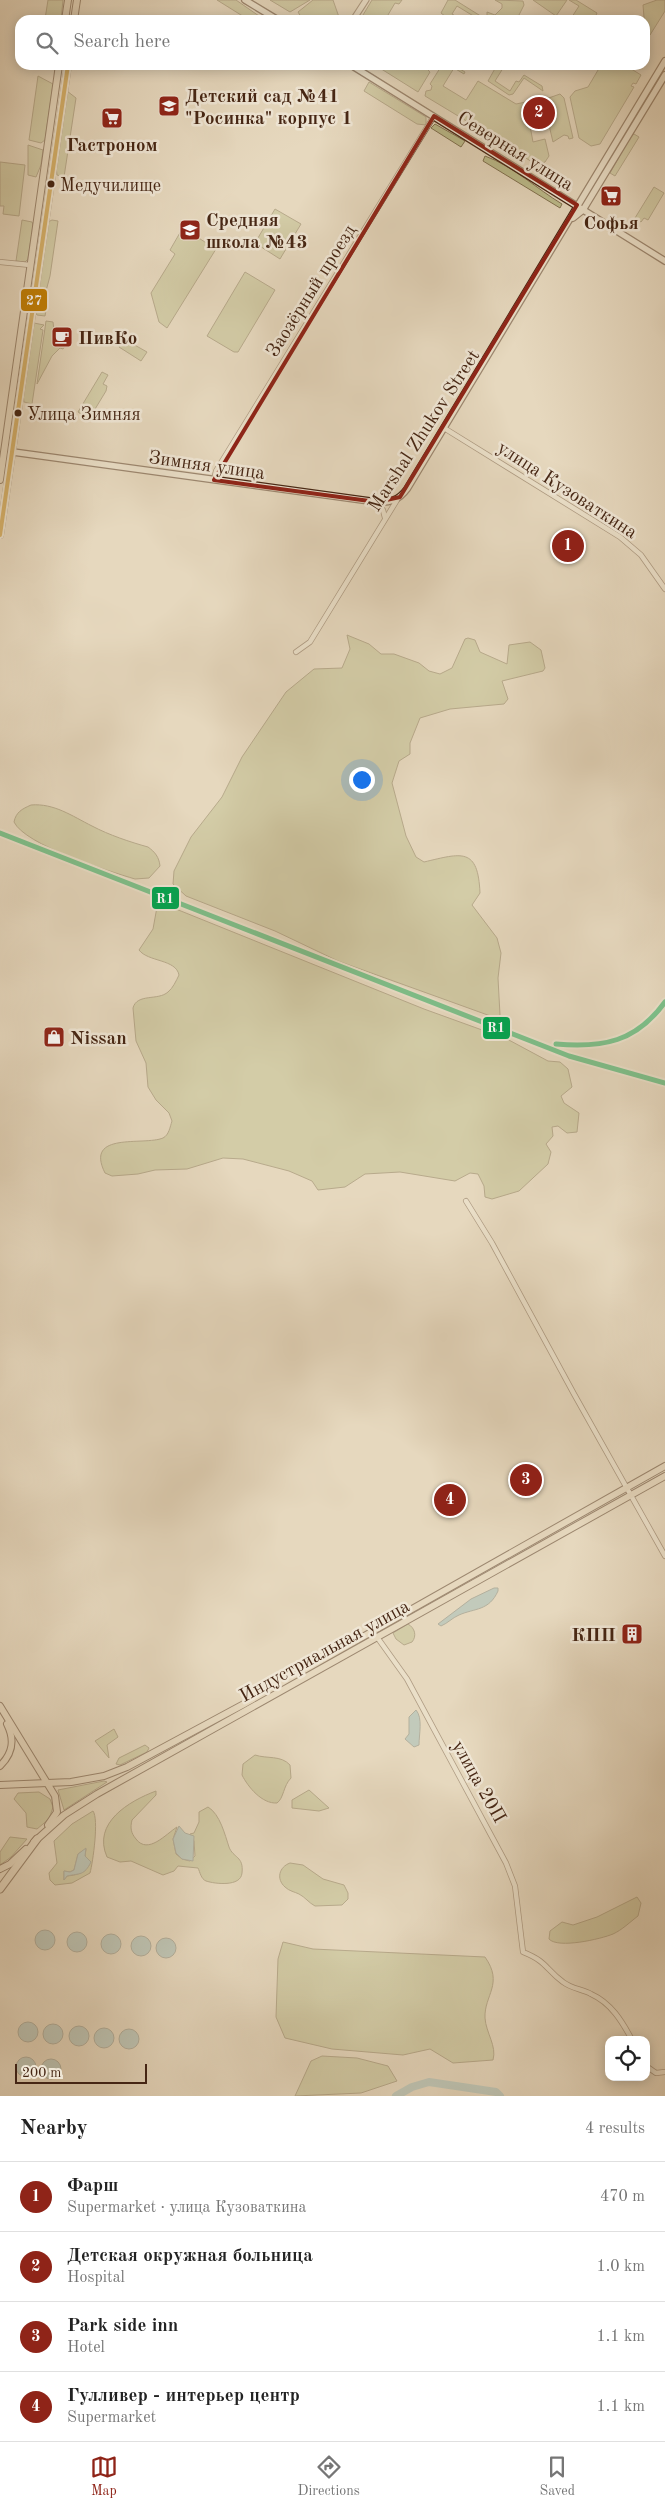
<!DOCTYPE html>
<meta charset="utf-8">
<style>
body{margin:0;font-family:"Old Standard TT",serif;background:#f6f6f6;color:#222}
.controls{position:absolute;right:15px;bottom:15px;display:grid;overflow:hidden;border-radius:10px;box-shadow:0 2px 12px #0003}
.controls button{width:45px;height:45px;display:grid;place-items:center;padding:0;border:0;border-bottom:1px solid #e0e0e0;background:#fff;color:#222;font:25px sans-serif}
.scale{position:absolute;left:15px;bottom:12px;width:132px;box-sizing:border-box;padding-left:5px;border:2px solid #462614;border-top:0;font-size:14px;line-height:18px;white-space:nowrap;color:#462614;-webkit-text-stroke:4px #efe6d5;paint-order:stroke}
.you{position:absolute;left:361px;top:779px;width:18px;height:18px;margin:-12px;border:4px solid #fff;border-radius:50%;background:#1a73e8;box-shadow:0 0 0 8px #1a73e833}
.badge{display:grid;place-items:center;width:32px;height:32px;border-radius:50%;background:#8f2418;color:#fff;font-size:16px;font-weight:700}
.pin{position:absolute;translate:-50% -50%;border:2px solid #fff;box-shadow:0 1px 5px #0006}
.list{margin:0;padding:0;list-style:none}
h2{display:flex;justify-content:space-between;align-items:center;height:65px;margin:0;padding:0 20px;font-size:21px}
h2 small{font-size:16px;font-weight:400;color:#767676}
.list li{display:grid;grid-template-columns:32px 1fr auto;gap:15px;align-items:center;box-sizing:border-box;height:70px;padding:0 20px;border-top:1px solid #e0e0e0}
.list b{display:block;font-size:19px;white-space:nowrap}
.list p{margin:0;font-size:16px;white-space:nowrap;color:#767676}
.list em{font-size:16px;font-style:normal;color:#767676}
.icon{flex:none;width:28px;height:28px;fill:none;stroke:currentColor;stroke-width:2;stroke-linecap:round;stroke-linejoin:round}
.map{position:relative;flex:none;width:665px;height:2096px;overflow:hidden}
.search{position:absolute;background:#fff;box-shadow:0 2px 12px #0003;left:15px;right:15px;top:15px;height:55px;display:flex;align-items:center;gap:12px;box-sizing:border-box;padding:0 18px;border-radius:15px;color:#767676;font-size:19px}
.sheet{height:345px;background:#fff}
nav{display:flex;justify-content:space-around;align-items:center;box-sizing:border-box;height:70px;border-top:1px solid #e0e0e0;background:#fff;font-size:14px;color:#767676}
nav a{display:grid;justify-items:center;gap:2px}
nav .on{color:#8f2418}
.map>svg:first-child{display:block}
.green{fill:#bcbc8c;stroke:#817150;fill-rule:evenodd}
.water{fill:#98b8b9;stroke:#777e77}
.lines{fill:none;stroke-linecap:round;stroke-linejoin:round}
.river{stroke:#98b8b9;stroke-width:8}
.minor-casing{stroke:#6e523e;stroke-width:6}
.tertiary-casing{stroke:#6e523e;stroke-width:7}
.secondary-casing{stroke:#462614;stroke-width:8}
.primary-casing{stroke:#462614;stroke-width:8}
.trunk-casing{stroke:#462614;stroke-width:9}
.minor{stroke:#efe6d5;stroke-width:4.5}
.tertiary{stroke:#efe6d5;stroke-width:5}
.secondary{stroke:#efe6d5;stroke-width:5.5}
.primary{stroke:#e6d8be;stroke-width:6}
.trunk{stroke:#e6d8be;stroke-width:7}
.bus-1-casing{stroke:#efe6d5;stroke-width:8}
.bus-1{stroke:#c28006;stroke-width:4}
.rail-1-casing{stroke:#efe6d5;stroke-width:9}
.rail-1{stroke:#00a651;stroke-width:5}
.marked{fill:none;stroke:#8f2418;stroke-width:4;stroke-linejoin:round}
.bus-dot{fill:#462614;stroke:#efe6d5;stroke-width:2}
.labels{text-anchor:middle;stroke-width:5;stroke-linejoin:round;paint-order:stroke}
.bus-label{font-size:18px;fill:#462614;stroke:#efe6d5;text-anchor:start}
.poi-label{font-size:19px;font-weight:bold;fill:#462614;stroke:#efe6d5;text-anchor:start}
.street-label{font-size:19px;fill:#462614;stroke:#efe6d5}
.line-badge{stroke:#efe6d5;stroke-width:2}
.badge-label{font-size:14px;text-anchor:middle;font-weight:bold;fill:#fff}
</style>
<div class="map">
<svg width="665" height="2096" viewBox="0 0 665 2096">
<rect width="100%" height="100%" fill="#e6d8be"/>
<filter id="stains"><feTurbulence type="fractalNoise" baseFrequency=".004" numOctaves="4"/><feColorMatrix values="0 0 0 0 .2 0 0 0 0 .09 0 0 0 0 .02 0 0 0 .5 -.17"/></filter>
<radialGradient id="worn" r=".72"><stop offset=".6" stop-color="#630" stop-opacity="0"/><stop offset="1" stop-color="#630" stop-opacity=".3"/></radialGradient>
<g class="green">
<path d="M48 0H63L61 20 45 19Z"/>
<path d="M217 0H236L259 16 257 20H249Z"/>
<path d="M270 0H310L290 12Z"/>
<path d="M313 0H333L340 20H303L298 12Z"/>
<path d="M372 0H402L399 4 395 3 385 20H360Z"/>
<path d="M448 0H455L487 20H480L457 6 452 14 462 20H450L441 13Z"/>
<path d="M495 0 523 1 524 5 518 17 523 20H494L487 16V12L495 15 502 8V4Z"/>
<path d="M533 0H567L556 16Z"/>
<path d="M569 0H576L597 13 594 20H570L579 6Z"/>
<path d="M657 0H665V11L650 35 645 30 643 5Z"/>
<path d="M375 65H423L430 72 418 92Z"/>
<path d="M442 65H453L465 72 464 74 454 68 443 86 466 100 478 81 516 104 531 101 539 106 540 111 528 115 533 142 545 139 549 156 545 162 537 165 497 140 495 136 493 137 425 96 426 91 431 90 432 86 430 84Z"/>
<path d="M497 65H505L495 81 510 91 516 81 519 82 524 75 542 86 543 91 524 78 513 94 509 95 488 81Z"/>
<path d="M601 65H625L641 75 636 84 633 83 631 86 634 87 600 144 591 146 579 138 570 97 575 91 588 87Z"/>
<path d="M38 76 53 84 45 140 41 143 29 140Z"/>
<path d="M369 82 426 117V125L417 124 364 91Z"/>
<path d="M67 91 76 98 64 177 57 175 56 167Z"/>
<path d="M560 94 564 98 573 138 569 139 568 136 564 135 553 142 543 100Z"/>
<path d="M435 124 465 141 461 147 431 128Z"/>
<path d="M634 134 639 137 615 176 610 173 631 136Z"/>
<path d="M28 145 43 150 41 165 36 177 28 175Z"/>
<path d="M485 156C513 166 537 189 562 204L560 208 483 161Z"/>
<path d="M0 162 25 165 19 216 3 214 4 206H0Z"/>
<path d="M654 187 664 193 648 220 644 218 641 222 635 218Z"/>
<path d="M275 209 301 224 280 259 255 243Z"/>
<path d="M22 220 32 222 33 225 28 259 25 262 16 261Z"/>
<path d="M52 220 58 221 50 276 46 291 48 298 45 316 37 315 35 312 48 222Z"/>
<path d="M185 224 199 232 197 237 216 249 167 328 159 322 151 293 175 254 170 250Z"/>
<path d="M245 272 275 290 238 352H234L207 336Z"/>
<path d="M46 321 53 322 55 338 58 342 68 341 63 349 60 348 52 356 37 384Z"/>
<path d="M34 323 44 325 40 329 43 330 32 404 24 402 23 393Z"/>
<path d="M124 339 147 352 141 361 119 347Z"/>
<path d="M102 372 108 375 103 384 107 386 106 391 89 419 78 412Z"/>
<path d="M347 635 369 644 381 654H394L419 663 429 671 440 674 452 668 465 639 468 638 475 640 480 652 507 664 509 645 530 642 541 650 545 668 543 671 502 681 508 699 504 704 450 709 420 718 410 743V754L399 761 392 783 406 836 416 857 424 862C462 853 478 847 480 893L472 905 497 938 501 953 498 978 500 1015 496 1018 338 961 275 931 186 896 173 884 174 871 191 837 222 797 242 757 286 692 314 669 342 668 350 649Z"/>
<path d="M31 805C54 803 72 816 92 826 109 835 130 842 148 847 155 852 159 857 160 866L149 878 135 879C108 871 25 845 14 822 16 812 22 809 31 805Z"/>
<path d="M161 903 424 1009 507 1039 548 1061 560 1062 568 1069 572 1087 561 1096 564 1103 579 1113 577 1132 567 1133 558 1126 552 1127 553 1136 546 1144 551 1152 548 1164 519 1191 492 1199 485 1197 484 1186 478 1174 470 1173 455 1181 400 1172 365 1174 345 1187 318 1190 312 1181 289 1171 243 1159 223 1158 187 1169 155 1170 138 1174 112 1176 105 1173C84 1131 144 1146 163 1138 169 1135 170 1127 172 1121L169 1113 156 1100 148 1087 146 1063 136 1041 133 1008C137 993 158 1001 168 992 173 988 176 981 179 975 176 959 148 962 139 950L153 929 157 907Z"/>
<path d="M408 1624C415 1628 417 1636 412 1642L404 1645 396 1639 393 1633Z"/>
<path d="M114 1729 118 1737 107 1745 109 1758 95 1741Z"/>
<path d="M145 1745 149 1748 147 1752 120 1765 116 1764 119 1758Z"/>
<path d="M255 1755C267 1759 281 1755 290 1765L291 1778C283 1786 284 1798 277 1803 262 1804 248 1787 242 1775L243 1764Z"/>
<path d="M104 1781 107 1782 64 1810 58 1790Z"/>
<path d="M309 1790 329 1808 319 1811 292 1808V1800Z"/>
<path d="M156 1791V1795L132 1820C130 1828 131 1833 136 1839 148 1855 166 1834 177 1827L173 1839 176 1854 182 1859 190 1861 195 1856 194 1841 190 1834 194 1833 199 1822V1812L208 1807C220 1814 225 1835 229 1847 233 1858 244 1856 242 1873 241 1887 215 1884 206 1881 201 1879 200 1872 198 1868L178 1866 174 1871 163 1875 131 1861 120 1862 107 1857C92 1823 129 1801 156 1791Z"/>
<path d="M39 1792 50 1799 53 1807 49 1819 37 1829 27 1827 26 1813 14 1799 18 1793Z"/>
<path d="M93 1811C99 1819 93 1862 90 1873L72 1883 55 1885 50 1880 49 1873 57 1863 54 1841 72 1824ZM86 1849 85 1856 89 1865C83 1874 76 1875 67 1876L64 1880V1871L70 1872 74 1870 78 1854Z"/>
<path d="M10 1837 27 1839 11 1857 0 1865V1852Z"/>
<path d="M290 1863 303 1865 323 1879 344 1885 348 1893V1899L342 1905 315 1906C309 1903 305 1897 299 1894 295 1892 289 1891 285 1887 276 1879 279 1867 290 1863Z"/>
<path d="M637 1897 641 1903 638 1916C630 1922 622 1930 613 1934 601 1939 558 1949 549 1939L550 1931 562 1922 573 1925 597 1917Z"/>
<path d="M283 1942 313 1949 485 1957C504 1984 484 1995 485 2018 486 2033 497 2046 493 2060L453 2063 430 2049 403 2055 332 2049 285 2038 276 2017 278 1959Z"/>
<path d="M322 2056 357 2058 388 2066 397 2081 361 2093 295 2096 311 2061Z"/>
</g>
<g class="water">
<path d="M494 1588H498V1591C489 1611 475 1608 459 1615 452 1618 448 1623 441 1626L438 1624 471 1599Z"/>
<path d="M416 1710C423 1718 419 1734 419 1745L414 1747 405 1739 409 1734V1717Z"/>
<path d="M179 1826 185 1833 194 1836 193 1861 182 1859 176 1853 173 1839Z"/>
<path d="M86 1848 85 1856 91 1862C84 1876 80 1873 67 1876L64 1880V1871L70 1872 74 1870 78 1854Z"/>
<circle cx="45" cy="1940" r="10"/>
<circle cx="77" cy="1942" r="10"/>
<circle cx="111" cy="1944" r="10"/>
<circle cx="141" cy="1946" r="10"/>
<circle cx="166" cy="1948" r="10"/>
<circle cx="28" cy="2032" r="10"/>
<circle cx="53" cy="2034" r="10"/>
<circle cx="79" cy="2036" r="10"/>
<circle cx="104" cy="2038" r="10"/>
<circle cx="129" cy="2039" r="10"/>
<circle cx="26" cy="2067" r="10"/>
<circle cx="51" cy="2069" r="10"/>
</g>
<g class="lines">
<path class="river" d="M396 2096 412 2087 429 2082 496 2092 500 2096"/>
<g class="minor-casing">
<g id="minor">
<path d="M0 262 30 265"/>
<path d="M444 428 620 537 641 555 665 589"/>
<path d="M214 480 216 471 434 116"/>
<path d="M377 502 383 510 385 518"/>
<path d="M296 652 310 642 397 500"/>
<path d="M466 1201 492 1243 574 1394 665 1556"/>
<path d="M377 1637 407 1679 506 1863 515 1886 523 1952C548 1962 545 1969 563 1982 572 1989 582 1989 591 1994 611 2003 622 2021 632 2040"/>
<path d="M646 2066 656 2073 665 2072"/>
</g>
</g>
<g class="tertiary-casing">
<path id="tertiary" d="M353 20 366 0"/>
</g>
<g class="secondary-casing">
<g id="secondary">
<path d="M245 0 278 20"/>
<path d="M351 65 665 261"/>
<path d="M573 218 583 210 665 75"/>
<path d="M13 452 377 502C390 503 399 500 407 489L665 61"/>
</g>
</g>
<g class="primary-casing">
<g id="primary">
<path d="M65 20 68 0"/>
<path d="M74 20 77 0"/>
<path d="M0 480 59 65"/>
<path d="M0 535 68 65"/>
<path d="M0 1706 55 1796 57 1812 48 1825"/>
<path d="M0 1766C13 1753 15 1740 7 1724"/>
<path d="M0 1785 71 1782 104 1776 127 1767 244 1704 665 1466"/>
<path d="M34 1842 64 1815 97 1794 665 1476"/>
<path d="M0 1869 10 1864 26 1849"/>
</g>
</g>
<g class="trunk-casing">
<path id="trunk" d="M0 1889 37 1839"/>
</g>
<use href="#minor" class="minor"/>
<use href="#tertiary" class="tertiary"/>
<use href="#secondary" class="secondary"/>
<use href="#primary" class="primary"/>
<use href="#trunk" class="trunk"/>
<g class="bus-1-casing">
<path id="bus-1" d="M0 535 68 65"/>
</g>
<use href="#bus-1" class="bus-1"/>
<g class="rail-1-casing">
<g id="rail-1">
<path d="M0 833 569 1056 665 1083"/>
<path d="M556 1044C603 1048 636 1042 665 1002"/>
</g>
</g>
<use href="#rail-1" class="rail-1"/>
</g>
<path d="M0 0H665V2096H0ZM434 116 577 205 400 497 377 502 214 480Z" fill="#e6d8be" fill-opacity=".55" fill-rule="evenodd"/>
<path class="marked" d="M434 116 577 205 400 497 377 502 214 480Z"/>
<defs>
<g id="school-square" transform="scale(1.125)"><rect x="-9" y="-9" width="18" height="18" rx="4" fill="#8f2418" stroke="#efe6d5"/><path d="M0-5L7-2L0 1L-7-2ZM-4 1L0 2.5L4 1V4Q0 6-4 4Z" fill="#fff"/></g>
<g id="supermarket-square" transform="scale(1.125)"><rect x="-9" y="-9" width="18" height="18" rx="4" fill="#8f2418" stroke="#efe6d5"/><path d="M-6-5.5h2.5l.6 2H6L4.5 2H-2.5L-4.4-4H-6ZM-1.5 3.2a1.3 1.3 0 1 0 .1 0ZM3 3.2a1.3 1.3 0 1 0 .1 0Z" fill="#fff"/></g>
<g id="cafe-square" transform="scale(1.125)"><rect x="-9" y="-9" width="18" height="18" rx="4" fill="#8f2418" stroke="#efe6d5"/><path d="M-5.5-4.5H6V0H3Q3 3.5 0 3.5H-2.5Q-5.5 3.5-5.5 0ZM3-3.2v2h1.7v-2ZM-6 4.5H4V6H-6Z" fill="#fff"/></g>
<g id="shop-square" transform="scale(1.125)"><rect x="-9" y="-9" width="18" height="18" rx="4" fill="#8f2418" stroke="#efe6d5"/><path d="M-5-2.5h2.3a2.7 3.5 0 0 1 5.4 0H5L5.5 6h-11ZM-1.5-2.5h3a1.5 2.3 0 0 0-3 0Z" fill="#fff"/></g>
<g id="building-square" transform="scale(1.125)"><rect x="-9" y="-9" width="18" height="18" rx="4" fill="#8f2418" stroke="#efe6d5"/><path d="M-4-6H4V6H1V3H-1V6H-4ZM-2.5-4.3h1.7v1.8h-1.7ZM.8-4.3h1.7v1.8H.8ZM-2.5-1h1.7V.8h-1.7ZM.8-1h1.7V.8H.8Z" fill="#fff"/></g>
</defs>
<g fill-rule="evenodd">
<use href="#school-square" x="169" y="106"/>
<use href="#supermarket-square" x="112" y="118"/>
<use href="#supermarket-square" x="611" y="196"/>
<use href="#school-square" x="190" y="230"/>
<use href="#cafe-square" x="62" y="337"/>
<use href="#shop-square" x="54" y="1037"/>
<use href="#building-square" x="632" y="1634"/>
</g>
<g class="bus-dot">
<circle cx="51" cy="184" r="4.5"/>
<circle cx="18" cy="413" r="4.5"/>
</g>
<g class="labels">
<g class="bus-label">
<text x="60" y="191">Медучилище</text>
<text x="27" y="420">Улица Зимняя</text>
</g>
<g class="poi-label">
<text x="185" y="102">Детский сад №41<tspan x="185" dy="22">"Росинка" корпус 1</tspan></text>
<text x="112" y="151" text-anchor="middle">Гастроном</text>
<text x="206" y="226">Средняя<tspan x="206" dy="22">школа №43</tspan></text>
<text x="611" y="229" text-anchor="middle">Софья</text>
<text x="78" y="344">ПивКо</text>
<text x="70" y="1044">Nissan</text>
<text x="616" y="1641" text-anchor="end">КПП</text>
</g>
<g class="street-label">
<text transform="translate(516 150) rotate(32)" y="7">Северная улица</text>
<text transform="translate(310 290) rotate(-58)" y="7">Заозёрный проезд</text>
<text transform="translate(423 430) rotate(-57)" y="7">Marshal Zhukov Street</text>
<text transform="translate(207 464) rotate(8)" y="7">Зимняя улица</text>
<text transform="translate(568 489) rotate(33)" y="7">улица Кузоваткина</text>
<text transform="translate(324 1650) rotate(-29)" y="7">Индустриальная улица</text>
<text transform="translate(480 1781) rotate(61)" y="7">улица 20П</text>
</g>
</g>
<g class="line-badge">
<rect x="20" y="288" width="28" height="24" rx="5" fill="#c28006"/>
<rect x="151" y="886" width="29" height="24" rx="5" fill="#00a651"/>
<rect x="482" y="1016" width="29" height="24" rx="5" fill="#00a651"/>
</g>
<g class="badge-label">
<text x="34" y="305">27</text>
<text x="165" y="903">R1</text>
<text x="496" y="1032">R1</text>
</g>
<rect width="100%" height="100%" filter="url(#stains)"/>
<rect width="100%" height="100%" fill="url(#worn)"/>
</svg>
<div class="controls">
<button><svg class="icon" aria-label="locate" viewBox="0 0 24 24"><circle cx="12" cy="12" r="6"/><path d="M12 2v4M12 18v4M2 12h4M18 12h4"/></svg></button>
</div>
<div class="scale">200 m</div>
<div class="you"></div>
<div class="pin badge" style="left:568px;top:546px">1</div>
<div class="pin badge" style="left:539px;top:113px">2</div>
<div class="pin badge" style="left:526px;top:1480px">3</div>
<div class="pin badge" style="left:450px;top:1500px">4</div>
<div class="search"><svg class="icon" aria-label="search" viewBox="0 0 24 24"><circle cx="10" cy="10" r="6"/><path d="M15 15l6 6"/></svg>Search here</div>
</div>
<section class="sheet">
<h2>Nearby<small>4 results</small></h2>
<ul class="list">
<li><span class="badge">1</span><div><b>Фарш</b><p>Supermarket · улица Кузоваткина</p></div><em>470 m</em></li>
<li><span class="badge">2</span><div><b>Детская окружная больница</b><p>Hospital</p></div><em>1.0 km</em></li>
<li><span class="badge">3</span><div><b>Park side inn</b><p>Hotel</p></div><em>1.1 km</em></li>
<li><span class="badge">4</span><div><b>Гулливер - интерьер центр</b><p>Supermarket</p></div><em>1.1 km</em></li>
</ul>
</section>
<nav>
<a class="on"><svg class="icon" aria-label="map" viewBox="0 0 24 24"><path d="M3 6l6-2 6 2 6-2v14l-6 2-6-2-6 2zM9 4v14M15 6v14"/></svg>Map</a>
<a><svg class="icon" aria-label="directions" viewBox="0 0 24 24"><path d="M12 3l9 9-9 9-9-9zM9 14v-3h6M13 9l2 2-2 2"/></svg>Directions</a>
<a><svg class="icon" aria-label="saved" viewBox="0 0 24 24"><path d="M7 4h10v16l-5-4-5 4z"/></svg>Saved</a>
</nav>
